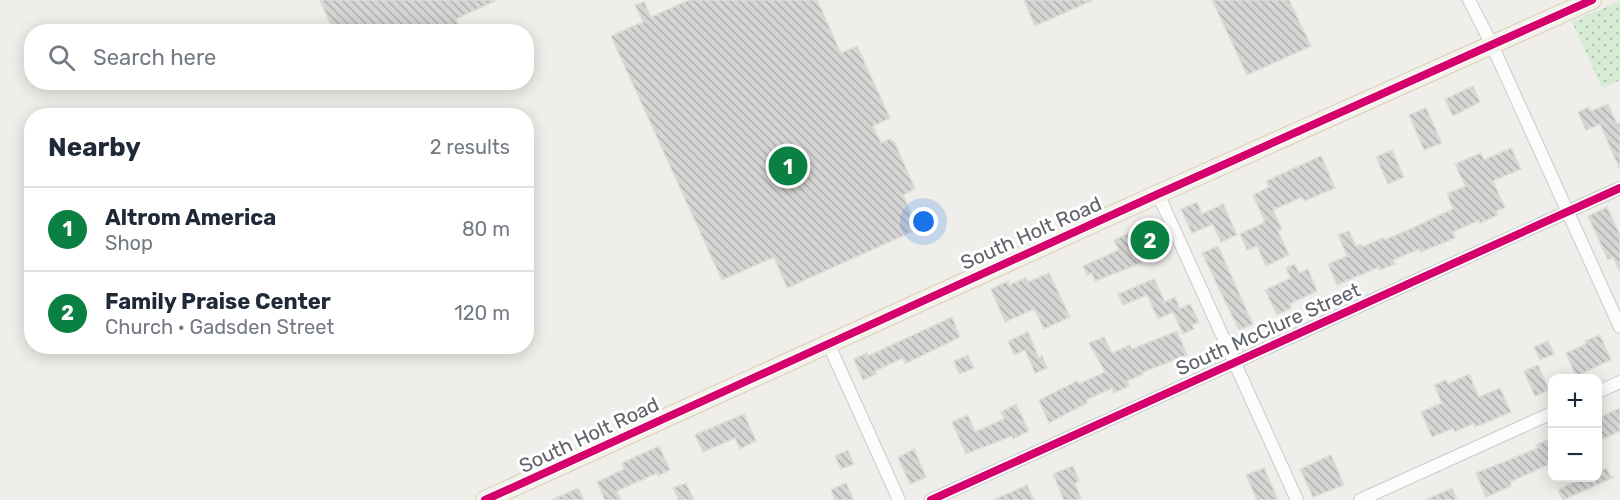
<!DOCTYPE html>
<meta charset="utf-8">
<style>
body{margin:0;font-family:Rubik,sans-serif;background:#f2f2f3;color:#1f2937}
.controls{position:absolute;right:18px;bottom:18px;display:grid;overflow:hidden;border-radius:12px;box-shadow:0 3px 15px #0003}
.controls button{width:54px;height:54px;display:grid;place-items:center;padding:0;border:0;border-bottom:2px solid #e0e1e3;background:#fff;color:#1f2937;font:30px sans-serif}
.you{position:absolute;left:924px;top:222px;width:21px;height:21px;margin:-15px;border:4px solid #fff;border-radius:50%;background:#1a73e8;box-shadow:0 0 0 9px #1a73e833}
.badge{display:grid;place-items:center;width:39px;height:39px;border-radius:50%;background:#0b8043;color:#fff;font-size:20px;font-weight:700}
.pin{position:absolute;translate:-50% -50%;border:3px solid #fff;box-shadow:0 2px 6px #0006}
.list{margin:0;padding:0;list-style:none}
h2{display:flex;justify-content:space-between;align-items:center;height:78px;margin:0;padding:0 24px;font-size:26px}
h2 small{font-size:20px;font-weight:400;color:#747a83}
.list li{display:grid;grid-template-columns:39px 1fr auto;gap:18px;align-items:center;box-sizing:border-box;height:84px;padding:0 24px;border-top:2px solid #e0e1e3}
.list b{display:block;font-size:22px;white-space:nowrap}
.list p{margin:0;font-size:20px;white-space:nowrap;color:#747a83}
.list em{font-size:20px;font-style:normal;color:#747a83}
.icon{flex:none;width:33px;height:33px;fill:none;stroke:currentColor;stroke-width:2;stroke-linecap:round;stroke-linejoin:round}
.map{position:relative;flex:none;width:1620px;height:500px;overflow:hidden}
.search{position:absolute;background:#fff;box-shadow:0 3px 15px #0003;left:24px;top:24px;width:510px;height:66px;display:flex;align-items:center;gap:15px;box-sizing:border-box;padding:0 21px;border-radius:24px;color:#747a83;font-size:22px}
.panel{position:absolute;background:#fff;box-shadow:0 3px 15px #0003;left:24px;top:108px;width:510px;height:246px;border-radius:24px}
.map>svg:first-child{display:block}
.grass{fill:url(#grass-dots)}
.building{fill:url(#building-back-hatch);stroke:#deddd9;stroke-width:1.5}
.lines{fill:none;stroke-linecap:round;stroke-linejoin:round}
.minor-casing{stroke:#cbcbcb;stroke-width:14}
.primary-casing{stroke:#d8cfb6;stroke-width:20}
.minor{stroke:#fdfcfc;stroke-width:12}
.primary{stroke:#f4f1e9;stroke-width:18}
.cycleway-casing{stroke:#fff;stroke-width:11}
.cycleway{stroke:#d6006c;stroke-width:8}
.labels{text-anchor:middle;stroke-width:6;stroke-linejoin:round;paint-order:stroke}
.street-label{font-size:20px;fill:#5e6369;stroke:#fff}
</style>
<div class="map">
<svg width="1620" height="500" viewBox="0 0 1620 500">
<defs>
<pattern id="grass-dots" width="8" height="8" patternUnits="userSpaceOnUse" patternTransform="scale(1.5)"><rect width="8" height="8" fill="#d7ecd5"/><path d="M2 2h.1M6 6h.1" fill="none" stroke="#b2c3b1" stroke-width="1.8" stroke-linecap="round"/></pattern>
<pattern id="building-back-hatch" width="6" height="6" patternUnits="userSpaceOnUse" patternTransform="scale(1.5)"><rect width="6" height="6" fill="#d6d5d3"/><path d="M-1 5l2 2M0 0l6 6M5-1l2 2" fill="none" stroke="#b1b0af"/></pattern>
</defs>
<rect width="100%" height="100%" fill="#efeeea"/>
<path class="grass" d="M1620 1V80L1602 88 1572 22Z"/>
<g class="building">
<path d="M320 0H497L456 19 461 32H334Z"/>
<path d="M689 0H817L841 53 857 46 890 118 873 126 881 143 890 139 895 143 915 189 903 195 918 229 787 288 774 257 722 280 611 36 643 22 635 5 644 2 651 17Z"/>
<path d="M1024 0H1093L1035 26Z"/>
<path d="M1212 0H1289L1311 46 1247 75Z"/>
<path d="M1473 86 1480 102 1453 116 1445 99Z"/>
<path d="M1608 104 1617 124 1620 123V170L1600 124 1586 130 1578 112 1589 107 1591 111Z"/>
<path d="M1426 108 1442 143 1424 150 1409 115Z"/>
<path d="M1511 148 1521 169 1493 181 1505 208 1496 211 1498 215 1480 223 1479 220 1453 232 1455 238 1421 252 1419 249 1393 260 1395 264 1380 270 1379 267 1337 285 1328 264 1347 256 1338 235 1349 231 1356 246 1361 244 1362 247 1383 238 1384 240 1406 231 1453 209 1447 194 1465 186 1455 164 1481 153 1484 160Z"/>
<path d="M1392 150 1404 177 1388 184 1376 157Z"/>
<path d="M1321 156 1335 188 1304 201 1302 197 1273 210 1282 230 1278 231 1289 255 1266 266 1257 246 1247 250 1240 234 1265 222 1253 195 1269 187 1266 181Z"/>
<path d="M1197 202 1202 214 1223 204 1237 235 1221 242 1213 224 1192 233 1181 209Z"/>
<path d="M1607 207 1620 235V272L1613 257 1608 260 1588 216Z"/>
<path d="M1154 222 1166 247 1140 260 1141 263 1095 281 1092 273 1087 275 1083 266 1119 250 1114 240Z"/>
<path d="M1218 246 1253 324 1239 330 1202 253Z"/>
<path d="M1295 264 1299 273 1308 269 1317 291 1290 304 1291 308 1277 315 1265 290 1291 278 1286 268Z"/>
<path d="M1049 273 1070 317 1044 329 1034 309 1005 322 991 289 1008 281 1009 285 1026 278 1028 282Z"/>
<path d="M1154 279 1165 302 1175 297 1180 309 1190 304 1199 322 1192 325 1194 329 1183 334 1173 312 1158 319 1147 295 1123 305 1118 294Z"/>
<path d="M952 317 960 337 905 364 903 358 875 371 876 374 863 380 854 359 867 353 868 356Z"/>
<path d="M1177 331 1187 355 1143 372V374L1127 381 1129 386 1114 393 1112 388 1086 400 1087 403 1049 423 1039 400 1077 381 1079 384 1105 372 1089 343 1104 337 1112 353 1130 345 1132 349Z"/>
<path d="M1028 332 1039 358 1042 356 1047 368 1035 373 1025 350 1014 355 1008 341Z"/>
<path d="M1600 335 1611 360 1576 376 1566 353 1586 344 1585 341Z"/>
<path d="M1548 341 1554 354 1540 360 1534 347Z"/>
<path d="M968 355 974 368 959 374 954 361Z"/>
<path d="M1538 365 1549 390 1535 396 1524 371Z"/>
<path d="M1469 374 1479 397 1500 388 1511 412 1475 427 1474 423 1455 432 1453 428 1432 437 1421 412 1442 403 1434 385 1446 380 1448 384Z"/>
<path d="M1016 404 1029 431 1013 439 1012 436 966 454 952 422 968 415 975 432 1004 419 1001 412Z"/>
<path d="M1620 408V431L1598 441V418Z"/>
<path d="M744 414 756 441 740 449 735 438 703 452 695 435Z"/>
<path d="M1552 438V463L1510 482 1511 486 1486 497 1476 473 1538 448 1536 445Z"/>
<path d="M659 446 670 470 658 476 657 473 617 491 621 500H605L597 482 624 469 622 463Z"/>
<path d="M914 449 926 477 910 484 898 457Z"/>
<path d="M848 450 854 464 841 469 835 456Z"/>
<path d="M1331 455 1344 485 1313 497 1300 469Z"/>
<path d="M1073 466 1079 481 1075 483 1081 498 1076 500H1064L1053 474Z"/>
<path d="M1264 468 1278 500H1257L1246 475Z"/>
<path d="M1606 468 1611 477H1614L1563 500 1558 490 1583 477H1598V472Z"/>
<path d="M686 483 694 500H679L673 488Z"/>
<path d="M846 483 854 500H835L831 490Z"/>
<path d="M1027 485 1034 500H993Z"/>
<path d="M578 488 584 500H551Z"/>
<path d="M1452 488 1457 500H1425Z"/>
</g>
<g class="lines">
<g class="minor-casing">
<g id="minor">
<path d="M1469 0 1492 45 1620 327"/>
<path d="M1158 194 1297 500"/>
<path d="M828 343 899 500"/>
<path d="M1598 392 1620 382"/>
<path d="M931 500 1620 188"/>
<path d="M1360 500 1552 413"/>
</g>
</g>
<g class="primary-casing">
<path id="primary" d="M485 500 1158 194 1592 0"/>
</g>
<use href="#minor" class="minor"/>
<use href="#primary" class="primary"/>
<g class="cycleway-casing">
<g id="cycleway">
<path d="M485 500 1158 194 1592 0"/>
<path d="M931 500 1620 188"/>
</g>
</g>
<use href="#cycleway" class="cycleway"/>
</g>
<g class="labels">
<g class="street-label">
<text transform="translate(1031 233) rotate(-24)" y="7">South Holt Road</text>
<text transform="translate(1268 329) rotate(-24)" y="7">South McClure Street</text>
<text transform="translate(589 435) rotate(-25)" y="7">South Holt Road</text>
</g>
</g>
</svg>
<div class="controls">
<button>+</button>
<button>−</button>
</div>
<div class="you"></div>
<div class="pin badge" style="left:788px;top:166px">1</div>
<div class="pin badge" style="left:1150px;top:240px">2</div>
<div class="search"><svg class="icon" aria-label="search" viewBox="0 0 24 24"><circle cx="10" cy="10" r="6"/><path d="M15 15l6 6"/></svg>Search here</div>
<section class="panel">
<h2>Nearby<small>2 results</small></h2>
<ul class="list">
<li><span class="badge">1</span><div><b>Altrom America</b><p>Shop</p></div><em>80 m</em></li>
<li><span class="badge">2</span><div><b>Family Praise Center</b><p>Church · Gadsden Street</p></div><em>120 m</em></li>
</ul>
</section>
</div>
